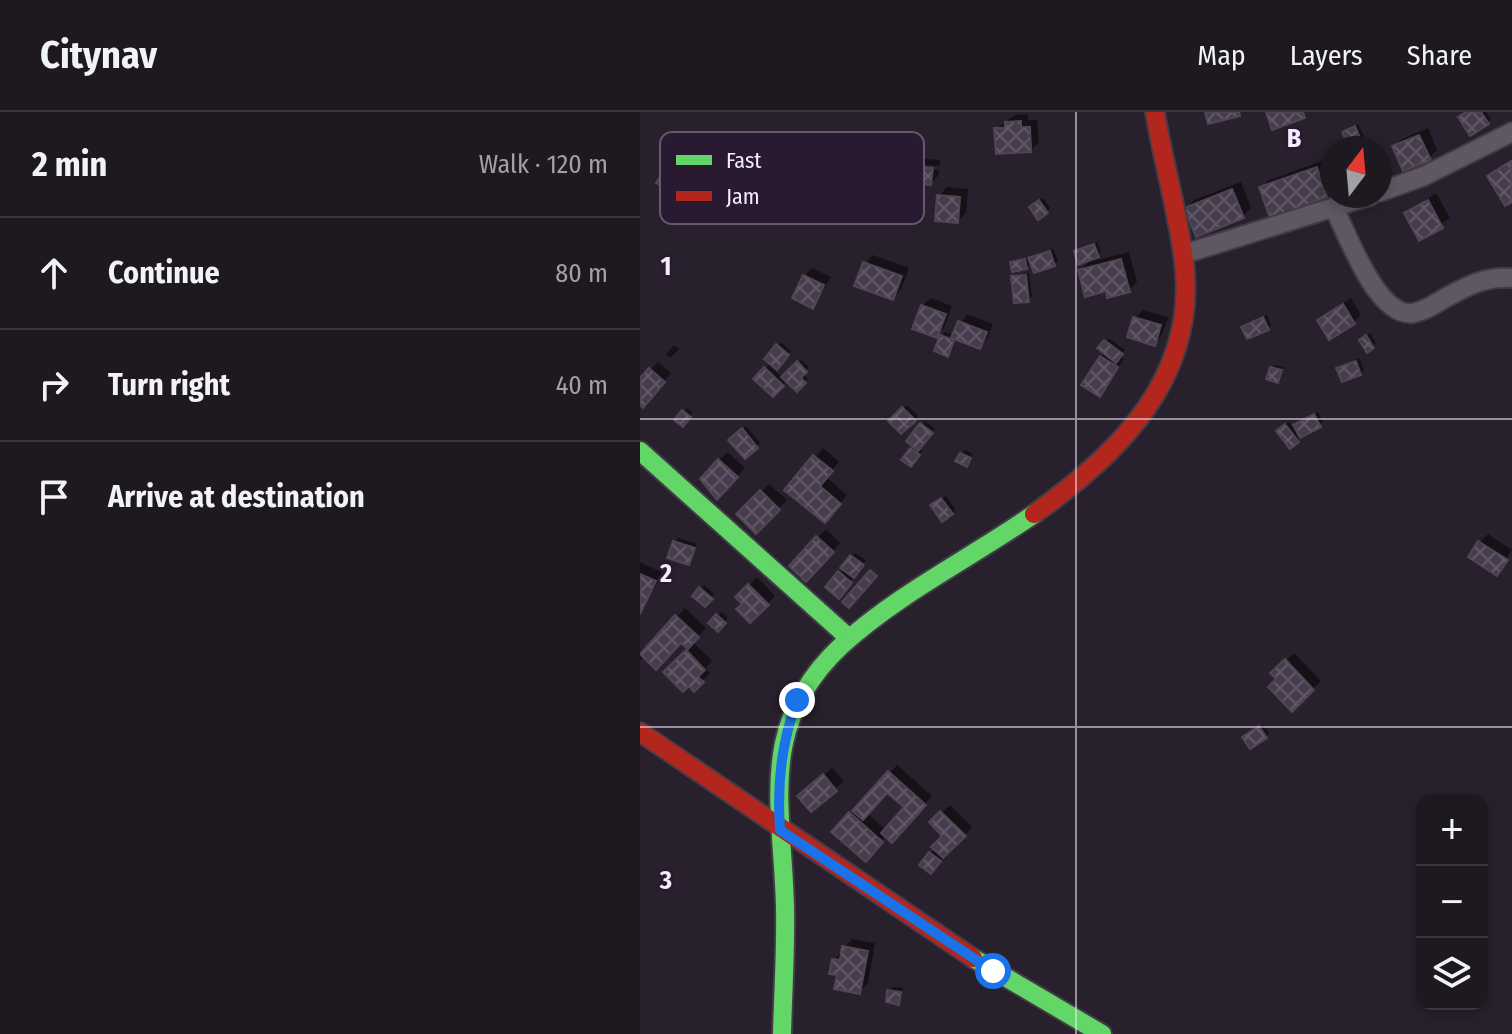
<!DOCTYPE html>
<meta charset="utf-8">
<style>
body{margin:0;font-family:"Fira Sans Condensed",sans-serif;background:#26212a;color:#f1f3f6}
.controls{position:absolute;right:24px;bottom:24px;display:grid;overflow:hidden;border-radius:16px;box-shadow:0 4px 12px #0003}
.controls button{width:72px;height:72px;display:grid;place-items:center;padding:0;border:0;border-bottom:2px solid #3c373f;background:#1e1821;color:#f1f3f6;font:40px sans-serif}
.compass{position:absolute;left:680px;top:24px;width:72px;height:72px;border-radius:50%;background:#1e1821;box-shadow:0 4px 12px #0003;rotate:16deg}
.stop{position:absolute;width:24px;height:24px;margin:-18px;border:6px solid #1a73e8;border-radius:50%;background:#fff}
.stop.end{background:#1a73e8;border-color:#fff;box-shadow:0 2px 8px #0008}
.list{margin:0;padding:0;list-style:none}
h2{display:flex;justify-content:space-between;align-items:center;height:104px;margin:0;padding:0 32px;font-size:34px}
h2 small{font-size:26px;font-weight:400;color:#a1a0a5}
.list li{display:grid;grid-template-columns:52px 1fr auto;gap:24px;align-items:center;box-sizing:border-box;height:112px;padding:0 32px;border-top:2px solid #3c373f}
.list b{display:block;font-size:30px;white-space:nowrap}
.list em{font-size:26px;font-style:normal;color:#a1a0a5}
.icon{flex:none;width:44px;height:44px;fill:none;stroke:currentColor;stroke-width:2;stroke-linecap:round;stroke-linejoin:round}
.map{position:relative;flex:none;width:872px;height:922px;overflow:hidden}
header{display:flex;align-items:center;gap:48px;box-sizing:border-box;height:112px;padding:0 40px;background:#1e1821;border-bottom:2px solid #3c373f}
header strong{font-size:38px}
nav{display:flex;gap:44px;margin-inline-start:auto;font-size:28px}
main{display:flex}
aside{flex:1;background:#1e1821}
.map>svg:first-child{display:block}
.shadow{fill:#0007;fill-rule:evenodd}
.building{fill:url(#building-cross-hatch);stroke:#4e4753;stroke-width:2}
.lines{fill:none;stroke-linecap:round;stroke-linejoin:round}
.street-casing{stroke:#423c46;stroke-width:22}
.fast-casing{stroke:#423c46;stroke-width:22}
.jam-casing{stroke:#423c46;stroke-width:22}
.street{stroke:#5f5863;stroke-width:18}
.fast{stroke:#63d668;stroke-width:18}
.jam{stroke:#b3261e;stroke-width:18}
.route{stroke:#1a73e8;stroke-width:10}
.grid{fill:none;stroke:#f4ebfc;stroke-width:2;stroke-opacity:0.55}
.key{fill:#291a32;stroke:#66596f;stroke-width:2}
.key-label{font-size:22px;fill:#f4ebfc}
.grid-label{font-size:26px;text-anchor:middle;font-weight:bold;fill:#f4ebfc;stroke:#291a32;stroke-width:6;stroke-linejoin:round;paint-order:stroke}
</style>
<header>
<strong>Citynav</strong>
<nav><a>Map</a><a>Layers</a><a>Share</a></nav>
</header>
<main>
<aside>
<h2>2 min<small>Walk · 120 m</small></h2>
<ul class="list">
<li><svg class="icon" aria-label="ahead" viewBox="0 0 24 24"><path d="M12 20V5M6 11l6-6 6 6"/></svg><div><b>Continue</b></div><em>80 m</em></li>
<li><svg class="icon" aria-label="right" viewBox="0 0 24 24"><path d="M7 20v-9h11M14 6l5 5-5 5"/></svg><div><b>Turn right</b></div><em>40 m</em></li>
<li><svg class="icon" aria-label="arrive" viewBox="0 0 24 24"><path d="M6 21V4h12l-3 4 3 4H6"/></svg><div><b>Arrive at destination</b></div></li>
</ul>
</aside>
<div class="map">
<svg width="872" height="922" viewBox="0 0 872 922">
<defs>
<pattern id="building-cross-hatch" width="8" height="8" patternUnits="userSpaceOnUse" patternTransform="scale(2)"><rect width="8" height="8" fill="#473c4d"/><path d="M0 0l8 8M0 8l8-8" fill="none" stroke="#625868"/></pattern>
</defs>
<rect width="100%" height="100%" fill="#28202c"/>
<g class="shadow">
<path d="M827 0H846L851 7 847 11Z"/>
<path d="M388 2V8H397L399 30 391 38 356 17 375 3Z"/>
<path d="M718 12 727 30 722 35 729 36H711L704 20Z"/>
<path d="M788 16 797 38 789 46 754 35 762 27Z"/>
<path d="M266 45 300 48V54L262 51V55L299 58V63L291 71 257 54Z"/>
<path d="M685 48 692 69V78L686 84 621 76 629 68Z"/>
<path d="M872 48V87L866 91 849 65Z"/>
<path d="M601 70 611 96 603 104 546 96 554 88Z"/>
<path d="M307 75 328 77 326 101 318 109 299 84Z"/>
<path d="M796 81 810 106 780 126 766 102Z"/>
<path d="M403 86 410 96 407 100 395 91Z"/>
<path d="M457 130 461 140 458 144 436 139Z"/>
<path d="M413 137 418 149 414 152 392 150 386 156 373 151 388 145 389 148Z"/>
<path d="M489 140 497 170 489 178 467 177 440 158 449 150Z"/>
<path d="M233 143 269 156 261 177 253 185 217 172 225 151Z"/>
<path d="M172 156 191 165 173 194 164 164Z"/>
<path d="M389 161 392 184 388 188 373 165Z"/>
<path d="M291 186 312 194 304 216 296 224 282 194Z"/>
<path d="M711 186 721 203 713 211 679 208Z"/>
<path d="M503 198 528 205 522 223 514 232 495 206Z"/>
<path d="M327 202 353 212 347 227 339 235 316 226 307 242 302 224 305 220 314 224Z"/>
<path d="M627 203 631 213 627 216 604 215Z"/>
<path d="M730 221 736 231 727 238 725 225Z"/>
<path d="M468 226 485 238 480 244 484 247 459 282 462 245Z"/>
<path d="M141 230 151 239 137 255 127 247Z"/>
<path d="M34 233 39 237 30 246 26 242Z"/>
<path d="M719 246 724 258 720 262 699 256Z"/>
<path d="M161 248 169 255 163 262 168 267 157 278 147 268 133 283 116 267 129 253 143 266Z"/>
<path d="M18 250 31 261 11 285 0 290V269Z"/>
<path d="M635 253 644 255 637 268 632 256Z"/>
<path d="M267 293 278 304 262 320 251 309Z"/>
<path d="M47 296 53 301 43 312 37 307Z"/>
<path d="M678 300 683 310 657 328 642 316 649 310 653 315Z"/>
<path d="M285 309 295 317 278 336 282 339 274 349 272 338Z"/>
<path d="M106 314 120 331 105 344 91 328Z"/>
<path d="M183 336 199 350 186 365 207 383 192 401 147 378Z"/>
<path d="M325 338 333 342 327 352 321 342Z"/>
<path d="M87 340 105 356 85 378 62 367Z"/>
<path d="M129 372 147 388 116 419 99 402Z"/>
<path d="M306 384 315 397 312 401 296 390Z"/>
<path d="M186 417 200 431 174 460 151 454Z"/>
<path d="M848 422 872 438 857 461 840 430Z"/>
<path d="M38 426 57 432 49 451 35 430Z"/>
<path d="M215 441 226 448 199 484V461Z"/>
<path d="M0 450 23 461 0 499Z"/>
<path d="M117 465 135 484 110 509 104 492 98 485Z"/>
<path d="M64 473 74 482 65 492 55 483Z"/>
<path d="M45 496 66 516 53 530 72 549 65 556 70 561 54 577 26 560 50 536 41 528 0 548V538L4 541Z"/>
<path d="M81 500 88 506 78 517 71 511Z"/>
<path d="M654 541 681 569 652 597 633 561Z"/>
<path d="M623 613 629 621 626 625 604 626Z"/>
<path d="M257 653 292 684 260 720 247 723 233 739 210 702ZM248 678 267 695 246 718 227 701Z"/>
<path d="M192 656 204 669 171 698 168 676Z"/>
<path d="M310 693 332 715 295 756 282 753 305 724 292 710Z"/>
<path d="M212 827 235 831 228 871 220 879 199 862 194 848Z"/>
<path d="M253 875 263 876 258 891 249 878Z"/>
</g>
<g class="building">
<path d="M565 0H599L600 4 568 12Z"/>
<path d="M626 0H663L665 6 632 18Z"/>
<path d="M826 0H841L849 12 830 24 818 5Z"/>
<path d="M381 9V15H390L391 40 356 42 354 16H365V10Z"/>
<path d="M715 14 724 35 723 36H709L702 20Z"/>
<path d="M779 23 791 48 763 59 752 34Z"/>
<path d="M871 49 872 90 865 94 847 64Z"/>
<path d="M255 53 293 56 291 73 254 70Z"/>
<path d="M677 55 687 85 630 106 619 75Z"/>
<path d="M23 60 37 69 30 79 16 71Z"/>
<path d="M592 77 604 106 556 125 544 96Z"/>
<path d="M297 83 320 85 318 111 295 109Z"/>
<path d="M399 88 408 101 398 108 389 95Z"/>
<path d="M788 88 803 116 779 129 764 101Z"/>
<path d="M454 132 459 145 438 153 434 139Z"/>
<path d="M410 139 415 154 394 161 388 146Z"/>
<path d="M385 147 387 157 372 160 370 150Z"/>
<path d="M481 147 490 180 467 186 466 179 445 185 438 158Z"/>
<path d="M223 150 262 164 253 188 214 174Z"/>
<path d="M163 163 184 173 173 197 152 186Z"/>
<path d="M386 163 389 190 374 191 371 164Z"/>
<path d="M703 192 715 212 689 228 677 208Z"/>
<path d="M281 193 306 202 297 226 272 217Z"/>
<path d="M493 205 521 213 515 234 487 225Z"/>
<path d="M623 205 629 218 607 227 601 215Z"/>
<path d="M318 209 347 220 340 237 311 226Z"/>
<path d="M300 223 314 228 308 245 294 239Z"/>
<path d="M726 223 734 236 727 241 719 228Z"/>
<path d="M464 228 483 242 476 251 457 236Z"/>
<path d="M136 232 149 243 137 258 124 247Z"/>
<path d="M460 244 478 255 460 285 441 273Z"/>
<path d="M157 249 167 260 161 266 166 271 157 280 141 265Z"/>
<path d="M716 249 721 263 702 270 696 256Z"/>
<path d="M124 255 144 274 133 285 113 267Z"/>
<path d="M630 255 642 258 638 271 626 267Z"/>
<path d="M9 256 25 270 3 296 0 293V266Z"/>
<path d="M262 295 276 309 261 322 248 309Z"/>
<path d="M42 298 51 305 43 315 34 308Z"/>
<path d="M674 302 681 315 660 326 653 313Z"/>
<path d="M280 311 293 321 278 339 266 329Z"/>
<path d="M645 312 659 330 650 337 636 319Z"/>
<path d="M102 316 118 336 105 347 88 328Z"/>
<path d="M270 336 280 343 271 355 261 348Z"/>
<path d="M320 341 331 346 327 355 315 349Z"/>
<path d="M173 343 193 359 180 374 201 392 185 411 144 378Z"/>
<path d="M78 347 98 365 77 388 60 367Z"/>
<path d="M120 378 140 398 116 422 96 402Z"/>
<path d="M301 386 313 402 302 410 290 393Z"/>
<path d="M176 424 194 440 166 470 149 454Z"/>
<path d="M33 429 55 436 49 453 27 446Z"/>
<path d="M838 429 868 448 857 464 828 445Z"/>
<path d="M210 443 224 453 214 466 200 456Z"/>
<path d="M230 458 237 464 209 496 202 490Z"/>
<path d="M198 459 212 471 199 487 185 475Z"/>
<path d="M0 462 16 469 0 502Z"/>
<path d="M108 472 129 493 110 511 96 497 102 492 95 485Z"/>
<path d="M59 475 73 487 65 495 52 484Z"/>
<path d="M76 502 86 511 78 520 68 511Z"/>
<path d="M35 503 59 525 48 537 41 531 16 558 0 542Z"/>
<path d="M46 538 65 558 58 565 64 570 54 580 49 574 43 580 23 560Z"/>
<path d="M645 547 674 578 652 600 628 575 636 567 630 561Z"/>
<path d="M619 614 627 626 610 637 602 625Z"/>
<path d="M248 659 286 693 252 731 241 721 264 695 247 681 223 708 212 699Z"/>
<path d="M183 662 197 679 171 700 157 684Z"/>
<path d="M300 699 326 724 303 746 291 735 302 724 289 710Z"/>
<path d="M209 700 243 730 226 750 191 720Z"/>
<path d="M289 740 301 749 291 762 279 753Z"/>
<path d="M202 834 228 839 220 882 194 877 197 863 189 862 192 847 200 848Z"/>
<path d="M247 878 261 880 259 893 246 890Z"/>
</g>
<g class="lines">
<g class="street-casing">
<g id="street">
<path d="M740 80 784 64 872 20"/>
<path d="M694 96C708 123 737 206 773 201 786 199 796 191 807 185 829 173 847 164 872 166"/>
<path d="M544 142 730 84"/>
</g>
</g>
<g class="fast-casing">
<g id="fast">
<path d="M0 339 209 526"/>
<path d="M333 846 462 922"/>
<path d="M142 922C143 879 146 837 145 794 142 691 117 612 202 533 259 481 331 446 394 402"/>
</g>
</g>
<g class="jam-casing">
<g id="jam">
<path d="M394 402C480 341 558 264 544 150 538 99 523 50 515 0"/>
<path d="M0 620 333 846"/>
</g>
</g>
<use href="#street" class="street"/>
<use href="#fast" class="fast"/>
<use href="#jam" class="jam"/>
</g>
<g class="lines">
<path class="route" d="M157 588C141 633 137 671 140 718L353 859"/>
</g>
<path class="grid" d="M436 0V922M0 307H872M0 615H872"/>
<rect x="20" y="20" width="264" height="92" rx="12" class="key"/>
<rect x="36" y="43" width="36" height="10" fill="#63d668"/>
<rect x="36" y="79" width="36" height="10" fill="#b3261e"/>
<g class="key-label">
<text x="86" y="56">Fast</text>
<text x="86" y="92">Jam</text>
</g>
<g class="grid-label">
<text x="654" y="35">B</text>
<text x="26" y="163">1</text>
<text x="26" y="470">2</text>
<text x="26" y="777">3</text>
</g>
</svg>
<div class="controls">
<button>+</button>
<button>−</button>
<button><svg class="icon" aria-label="layers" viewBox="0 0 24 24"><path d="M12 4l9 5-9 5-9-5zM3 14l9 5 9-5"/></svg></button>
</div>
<svg class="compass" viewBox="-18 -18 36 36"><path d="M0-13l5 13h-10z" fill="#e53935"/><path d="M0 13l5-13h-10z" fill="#a1a0a5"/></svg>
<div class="stop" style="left:353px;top:859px"></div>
<div class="stop end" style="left:157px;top:588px"></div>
</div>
</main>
